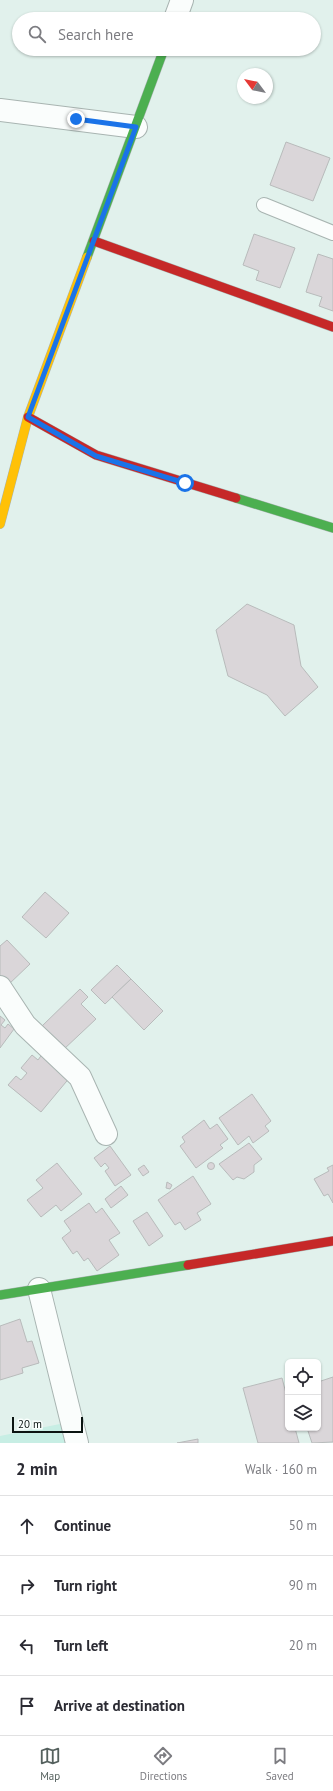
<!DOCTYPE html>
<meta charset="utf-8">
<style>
body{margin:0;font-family:"PT Sans",sans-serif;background:#f7f7f7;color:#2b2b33}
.controls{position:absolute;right:12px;bottom:12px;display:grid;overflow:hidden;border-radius:6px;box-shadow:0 1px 3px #0004}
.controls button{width:36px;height:36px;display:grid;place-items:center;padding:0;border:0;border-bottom:1px solid #e1e1e2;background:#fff;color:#2b2b33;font:20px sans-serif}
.compass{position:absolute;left:237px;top:68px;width:36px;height:36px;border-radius:50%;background:#fff;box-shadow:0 1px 3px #0004;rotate:302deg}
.scale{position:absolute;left:12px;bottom:10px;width:71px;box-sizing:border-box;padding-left:4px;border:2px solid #0a1411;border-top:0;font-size:11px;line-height:14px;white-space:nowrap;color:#0a1411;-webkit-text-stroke:3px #f9fffd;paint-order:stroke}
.stop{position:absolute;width:12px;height:12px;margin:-9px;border:3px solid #1a73e8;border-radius:50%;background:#fff}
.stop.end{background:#1a73e8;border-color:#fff;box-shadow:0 1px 4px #0008}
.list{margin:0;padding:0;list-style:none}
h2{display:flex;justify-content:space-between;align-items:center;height:52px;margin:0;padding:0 16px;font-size:17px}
h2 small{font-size:13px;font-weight:400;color:#7c7c81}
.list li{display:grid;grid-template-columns:26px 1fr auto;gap:12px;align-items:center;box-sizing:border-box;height:60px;padding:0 16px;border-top:1px solid #e1e1e2}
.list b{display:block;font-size:15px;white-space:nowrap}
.list em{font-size:13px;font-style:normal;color:#7c7c81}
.icon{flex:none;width:22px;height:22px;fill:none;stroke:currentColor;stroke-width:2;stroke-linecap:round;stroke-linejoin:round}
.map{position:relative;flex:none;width:333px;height:1443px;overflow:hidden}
.search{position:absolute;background:#fff;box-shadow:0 1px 3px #0004;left:12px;right:12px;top:12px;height:44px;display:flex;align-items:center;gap:10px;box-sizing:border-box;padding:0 14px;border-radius:22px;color:#7c7c81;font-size:15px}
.sheet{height:292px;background:#fff}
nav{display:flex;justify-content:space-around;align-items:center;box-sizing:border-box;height:56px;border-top:1px solid #e1e1e2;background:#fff;font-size:11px;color:#7c7c81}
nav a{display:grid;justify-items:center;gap:2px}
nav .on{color:#55615e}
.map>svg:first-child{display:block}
.green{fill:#c7eee4}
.building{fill:#dad6d9;stroke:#b8bbbb}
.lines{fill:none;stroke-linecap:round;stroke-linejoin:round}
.lane-casing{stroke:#a8b4b1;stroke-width:16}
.street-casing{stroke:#a8b4b1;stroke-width:24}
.fast-casing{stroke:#a8b4b1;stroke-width:10}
.slow-casing{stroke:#a8b4b1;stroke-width:10}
.jam-casing{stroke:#a8b4b1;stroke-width:10}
.lane{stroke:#fafdfc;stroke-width:14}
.street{stroke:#fafdfc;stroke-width:22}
.fast{stroke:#4caf50;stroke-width:9}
.slow{stroke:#ffc107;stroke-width:9}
.jam{stroke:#c62828;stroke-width:9}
.route{stroke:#1a73e8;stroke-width:5}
</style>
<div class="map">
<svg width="333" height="1443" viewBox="0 0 333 1443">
<rect width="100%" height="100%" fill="#e1f1ec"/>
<path class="green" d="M65 1423 70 1443H0V1436Z"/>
<g class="building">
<path d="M286 142 330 158 313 201 270 185Z"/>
<path d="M254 234 295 248 280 288 256 280 259 271 243 265Z"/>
<path d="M318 254 333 259V311L319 306 322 297 306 292Z"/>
<path d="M247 604 294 625 301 666 318 687 285 716 267 695 228 676 216 630Z"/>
<path d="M45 892 69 913 46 938 22 917Z"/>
<path d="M7 940 30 964 8 985 0 977V946Z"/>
<path d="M117 965 131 979 105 1004 91 990Z"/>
<path d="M131 979 163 1011 144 1030 112 997Z"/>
<path d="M80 989 88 997 81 1004 96 1019 63 1050 41 1027Z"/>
<path d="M0 1016 5 1020 1 1025 5 1028 8 1024 14 1029 0 1048Z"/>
<path d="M43 1053 71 1076 41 1112 8 1085 16 1076 21 1080 27 1073 21 1068 32 1055 38 1060Z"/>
<path d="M252 1094 271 1121 265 1126 269 1131 253 1143 249 1136 238 1145 219 1118Z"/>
<path d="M204 1120 210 1129 217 1124 228 1139 220 1145 223 1148 196 1168 180 1146 185 1142 182 1137Z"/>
<path d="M249 1143 262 1159 254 1165V1172L244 1179 237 1177 233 1180 219 1164Z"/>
<path d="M110 1146 131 1175 115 1186 105 1171 109 1168 105 1163 101 1167 94 1158Z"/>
<circle cx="211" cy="1166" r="3.5"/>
<path d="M57 1163 82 1194 61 1211 56 1205 41 1217 27 1200 43 1188 36 1180Z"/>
<path d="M144 1165 149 1172 143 1176 138 1169Z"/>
<path d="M333 1165V1203L328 1194 324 1196 314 1179 329 1171 327 1168Z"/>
<path d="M193 1176 211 1204 197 1213 201 1220 185 1230 180 1222 175 1225 158 1200Z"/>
<path d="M167 1182 172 1185 170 1189 166 1188Z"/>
<path d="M121 1186 128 1195 111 1208 105 1199Z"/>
<path d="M89 1203 96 1213 102 1208 120 1233 109 1240 119 1255 97 1271 88 1258 84 1261 77 1251 73 1254 62 1238 71 1231 64 1221Z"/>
<path d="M147 1212 163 1236 149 1246 133 1221Z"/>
<path d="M20 1319 27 1342 32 1341 39 1363 22 1368 23 1373 0 1380V1326Z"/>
<path d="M333 1377V1442L312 1443 307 1428H318V1382Z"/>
<path d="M282 1378 288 1401V1428H295L299 1443H258L243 1388Z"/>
<path d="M198 1439V1443H177Z"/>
</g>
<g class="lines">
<g class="lane-casing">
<path id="lane" d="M264 205 333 233"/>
</g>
<g class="street-casing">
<g id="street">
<path d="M175 19 182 0"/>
<path d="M0 110 136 127"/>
<path d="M0 987 25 1025 80 1077 106 1134"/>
<path d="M39 1289 77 1443"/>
</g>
</g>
<g class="fast-casing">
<g id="fast">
<path d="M87 257 164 49"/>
<path d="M236 498 333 528"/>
<path d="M0 1295 188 1265"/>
</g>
</g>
<g class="slow-casing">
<path id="slow" d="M0 524 28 417 87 257"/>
</g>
<g class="jam-casing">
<g id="jam">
<path d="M94 241 333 327"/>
<path d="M28 417 96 455 236 498"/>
<path d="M188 1265 333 1241"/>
</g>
</g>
<use href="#lane" class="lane"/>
<use href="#street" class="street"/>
<use href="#fast" class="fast"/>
<use href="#slow" class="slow"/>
<use href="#jam" class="jam"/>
</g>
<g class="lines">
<path class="route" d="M76 119 136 127 28 417 96 456 185 483"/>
</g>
</svg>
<div class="controls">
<button><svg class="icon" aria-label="locate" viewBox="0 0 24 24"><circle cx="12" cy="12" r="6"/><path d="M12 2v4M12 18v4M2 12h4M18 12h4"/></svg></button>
<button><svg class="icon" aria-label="layers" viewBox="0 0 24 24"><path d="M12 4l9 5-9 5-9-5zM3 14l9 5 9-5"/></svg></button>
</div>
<svg class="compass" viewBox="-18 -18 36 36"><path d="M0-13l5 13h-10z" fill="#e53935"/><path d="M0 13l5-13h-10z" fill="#7c7c81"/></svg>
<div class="scale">20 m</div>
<div class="stop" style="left:185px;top:483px"></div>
<div class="stop end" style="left:76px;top:119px"></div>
<div class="search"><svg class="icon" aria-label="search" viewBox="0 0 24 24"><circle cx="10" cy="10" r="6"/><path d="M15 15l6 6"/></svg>Search here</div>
</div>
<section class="sheet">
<h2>2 min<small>Walk · 160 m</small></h2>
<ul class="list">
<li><svg class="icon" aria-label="ahead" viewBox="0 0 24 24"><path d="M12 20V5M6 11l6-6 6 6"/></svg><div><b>Continue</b></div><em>50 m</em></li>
<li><svg class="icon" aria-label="right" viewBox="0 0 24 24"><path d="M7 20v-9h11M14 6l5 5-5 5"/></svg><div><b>Turn right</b></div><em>90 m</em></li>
<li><svg class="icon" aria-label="left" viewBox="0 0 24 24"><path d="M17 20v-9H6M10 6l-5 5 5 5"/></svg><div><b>Turn left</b></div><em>20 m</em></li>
<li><svg class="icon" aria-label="arrive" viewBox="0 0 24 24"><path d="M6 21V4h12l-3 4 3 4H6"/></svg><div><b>Arrive at destination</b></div></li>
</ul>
</section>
<nav>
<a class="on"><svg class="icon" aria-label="map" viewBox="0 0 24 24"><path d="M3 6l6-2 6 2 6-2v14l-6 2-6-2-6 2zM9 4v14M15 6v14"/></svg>Map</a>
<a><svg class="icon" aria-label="directions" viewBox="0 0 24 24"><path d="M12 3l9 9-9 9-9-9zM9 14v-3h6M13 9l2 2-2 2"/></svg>Directions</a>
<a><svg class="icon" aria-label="saved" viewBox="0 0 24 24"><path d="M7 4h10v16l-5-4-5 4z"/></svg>Saved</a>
</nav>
